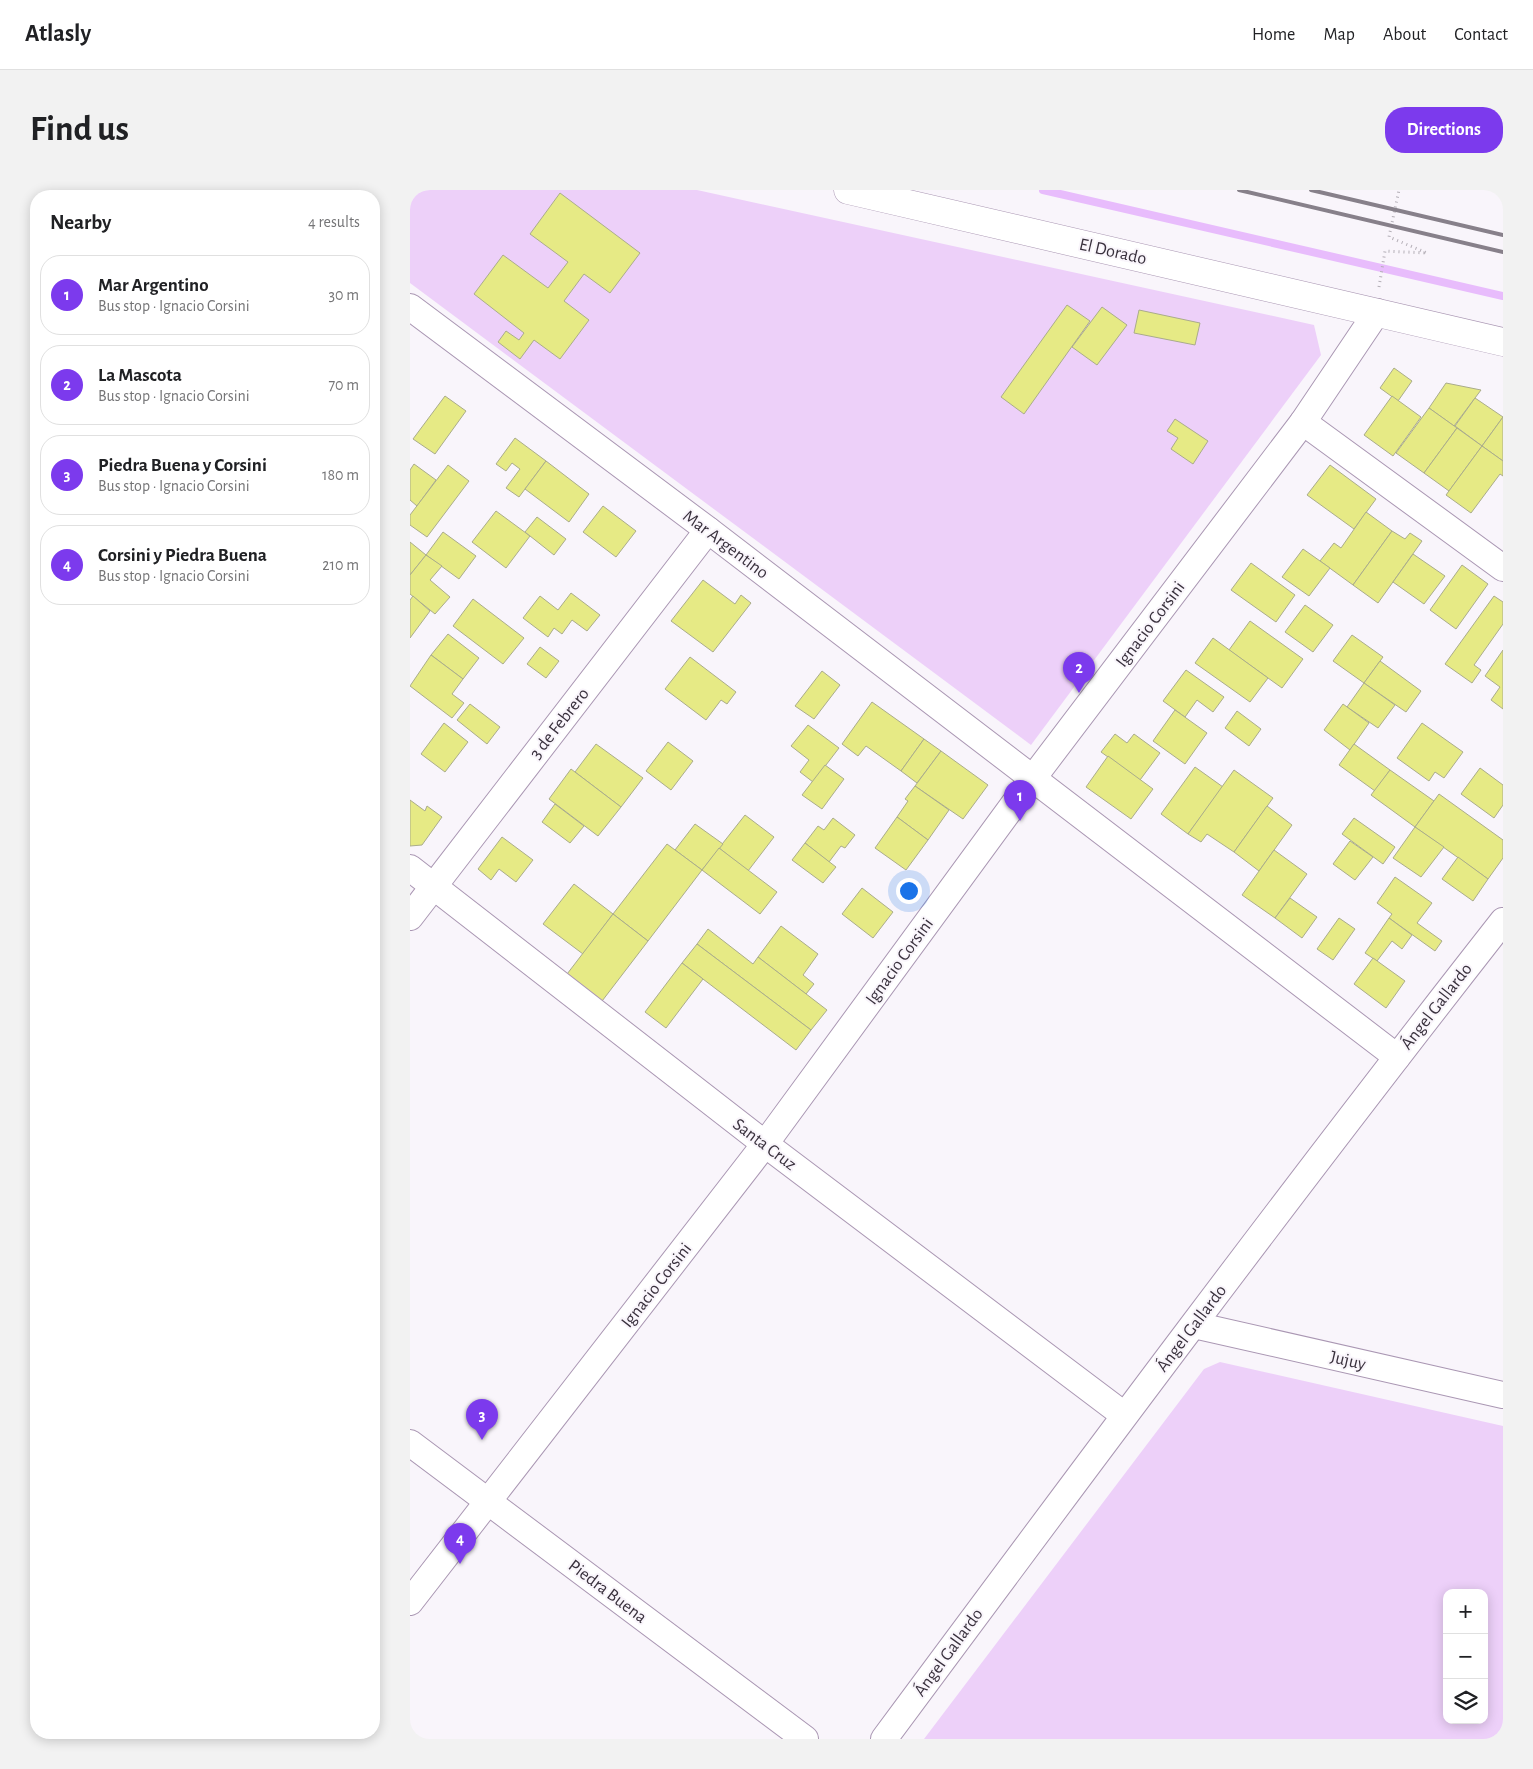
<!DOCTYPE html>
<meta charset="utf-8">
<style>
body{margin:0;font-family:"Alegreya Sans",sans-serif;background:#f2f2f2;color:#202124}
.controls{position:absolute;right:15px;bottom:15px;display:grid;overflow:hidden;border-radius:10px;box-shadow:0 2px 12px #0003}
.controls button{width:45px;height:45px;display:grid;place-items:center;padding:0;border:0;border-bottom:1px solid #e0e0e0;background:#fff;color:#202124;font:25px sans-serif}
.you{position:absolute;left:498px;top:700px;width:18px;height:18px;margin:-12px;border:4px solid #fff;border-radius:50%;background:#1a73e8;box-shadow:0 0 0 8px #1a73e833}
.badge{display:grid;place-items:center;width:32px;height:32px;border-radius:50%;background:#7c3aed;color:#fff;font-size:16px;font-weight:700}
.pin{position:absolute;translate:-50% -41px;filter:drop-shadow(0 1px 2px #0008)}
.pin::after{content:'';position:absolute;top:26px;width:18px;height:15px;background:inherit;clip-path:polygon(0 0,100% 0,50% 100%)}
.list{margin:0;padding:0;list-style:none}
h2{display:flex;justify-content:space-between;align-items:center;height:65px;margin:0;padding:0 20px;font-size:21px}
h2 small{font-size:16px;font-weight:400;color:#757577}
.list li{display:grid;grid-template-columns:32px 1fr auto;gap:15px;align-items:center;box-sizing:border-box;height:80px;margin:0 10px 10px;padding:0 10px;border:1px solid #e0e0e0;border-radius:20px}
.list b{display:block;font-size:19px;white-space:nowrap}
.list p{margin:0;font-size:16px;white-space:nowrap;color:#757577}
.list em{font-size:16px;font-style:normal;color:#757577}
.icon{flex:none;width:28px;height:28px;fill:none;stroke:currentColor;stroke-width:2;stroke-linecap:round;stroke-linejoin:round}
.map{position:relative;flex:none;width:1093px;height:1549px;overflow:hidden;border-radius:20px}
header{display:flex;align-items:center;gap:30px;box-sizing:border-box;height:70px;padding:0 25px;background:#fff;border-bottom:1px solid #e0e0e0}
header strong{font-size:24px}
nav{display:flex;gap:28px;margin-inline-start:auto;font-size:18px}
.intro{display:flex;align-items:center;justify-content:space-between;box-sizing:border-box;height:120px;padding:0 30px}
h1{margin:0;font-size:35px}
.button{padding:12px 22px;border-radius:20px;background:#7c3aed;color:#fff;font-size:18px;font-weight:700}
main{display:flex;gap:30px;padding:0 30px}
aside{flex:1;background:#fff;border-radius:20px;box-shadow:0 2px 12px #0003}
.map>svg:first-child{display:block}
.green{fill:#edd0f9;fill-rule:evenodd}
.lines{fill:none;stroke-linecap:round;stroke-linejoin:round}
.stream{stroke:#e8bcfc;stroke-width:8}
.building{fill:#e6ea85;stroke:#aaac8b}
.street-casing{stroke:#aa97b3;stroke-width:28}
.secondary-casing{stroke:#aa97b3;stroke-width:29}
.path{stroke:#b4afb7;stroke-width:3;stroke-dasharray:1 4;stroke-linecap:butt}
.street{stroke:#fff;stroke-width:26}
.secondary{stroke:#fff;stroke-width:28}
.rail{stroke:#87808a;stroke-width:4}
.labels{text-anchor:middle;stroke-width:4;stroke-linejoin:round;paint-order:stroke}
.street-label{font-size:18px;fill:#39313d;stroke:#f9f5fb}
</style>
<header>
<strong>Atlasly</strong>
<nav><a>Home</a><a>Map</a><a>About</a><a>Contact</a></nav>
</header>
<div class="intro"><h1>Find us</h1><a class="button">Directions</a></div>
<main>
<aside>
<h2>Nearby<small>4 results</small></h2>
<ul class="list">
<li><span class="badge">1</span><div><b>Mar Argentino</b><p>Bus stop · Ignacio Corsini</p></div><em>30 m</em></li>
<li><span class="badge">2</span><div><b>La Mascota</b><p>Bus stop · Ignacio Corsini</p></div><em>70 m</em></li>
<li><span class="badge">3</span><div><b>Piedra Buena y Corsini</b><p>Bus stop · Ignacio Corsini</p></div><em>180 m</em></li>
<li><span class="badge">4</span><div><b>Corsini y Piedra Buena</b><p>Bus stop · Ignacio Corsini</p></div><em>210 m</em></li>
</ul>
</aside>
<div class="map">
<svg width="1093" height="1549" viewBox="0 0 1093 1549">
<rect width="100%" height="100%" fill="#f9f5fb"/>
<g class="green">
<path d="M0 0H287L904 135 911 165 621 555 0 93Z"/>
<path d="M810 1172 1093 1236V1549H514L794 1179ZM1037 1403H1074V1530H1037Z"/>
</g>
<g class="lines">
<path class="stream" d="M633 0 1093 106"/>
</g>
<g class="building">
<path d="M150 3 230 63 200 103 174 84 154 111 179 130 150 169 124 150 110 169 88 152 96 141 109 150 114 143 64 104 93 65 138 98 158 72 120 44Z"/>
<path d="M657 115 680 131 614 224 591 207Z"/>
<path d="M692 117 717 135 687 175 662 157Z"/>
<path d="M729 120 790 133 785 155 724 143Z"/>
<path d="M984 178 1002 191 988 211 970 198Z"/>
<path d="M1036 193 1071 200 1044 236 1019 218Z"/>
<path d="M35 206 56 221 25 264 3 249Z"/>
<path d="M982 206 1011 227 983 266 954 245Z"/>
<path d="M1065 208 1093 227 1072 256 1045 236Z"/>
<path d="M1019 218 1047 238 1014 283 986 263Z"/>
<path d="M1093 227V271L1072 256Z"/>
<path d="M765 229 798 251 783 274 761 259 768 248 757 241Z"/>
<path d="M1047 238 1072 256 1039 301 1014 283Z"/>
<path d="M105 248 136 271 109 307 96 298 110 279 102 273 96 281 86 274Z"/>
<path d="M1072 256 1093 271V286L1090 284 1061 323 1036 305Z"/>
<path d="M136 271 179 304 159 332 115 299Z"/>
<path d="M4 274 26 290 7 316 0 310V280Z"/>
<path d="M38 275 59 291 17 347 0 335V325Z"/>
<path d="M920 275 966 309 944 339 897 305Z"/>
<path d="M193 316 226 341 206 367 173 342Z"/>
<path d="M86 321 120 346 96 378 62 352Z"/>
<path d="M956 322 982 341 943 395 910 371 924 353 931 358Z"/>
<path d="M127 327 156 349 144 365 115 342Z"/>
<path d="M982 341 995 349 1000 343 1012 351 968 413 943 395Z"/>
<path d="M33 342 66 366 49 389 16 365Z"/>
<path d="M0 352 16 365 0 385Z"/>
<path d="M893 359 920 378 899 406 872 387Z"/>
<path d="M1003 364 1035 386 1014 414 983 392Z"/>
<path d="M16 365 32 376 20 390 40 407 25 424 0 404V385Z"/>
<path d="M841 373 885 405 866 432 821 400Z"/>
<path d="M1052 375 1078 394 1046 439 1020 420Z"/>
<path d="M293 390 325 414 331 405 341 413 303 462 261 431Z"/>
<path d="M161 403 190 425 177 441 162 430 152 444 144 438 138 447 113 428 130 406 148 420Z"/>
<path d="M3 406 20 421 0 448V410Z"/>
<path d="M1084 406 1093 412V434L1064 475 1071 480 1062 493 1035 474Z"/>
<path d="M63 409 114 448 93 474 43 436Z"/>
<path d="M895 415 923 435 903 462 875 442Z"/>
<path d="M840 431 893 469 872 498 819 460Z"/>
<path d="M38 444 69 468 53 489 21 465Z"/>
<path d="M942 445 973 467 954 493 923 471Z"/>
<path d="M803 448 858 488 840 512 785 473Z"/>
<path d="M130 457 149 471 136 488 117 474Z"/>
<path d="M1093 460V519L1081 510 1090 497 1075 486Z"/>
<path d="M21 465 53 489 42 504 54 513 42 528 0 496Z"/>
<path d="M280 467 326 502 317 514 311 510 296 530 255 499Z"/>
<path d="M970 471 1011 501 996 522 954 493Z"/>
<path d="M776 480 814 507 803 522 787 510 775 527 753 511Z"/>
<path d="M412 481 430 495 404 529 385 516Z"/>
<path d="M954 493 985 515 968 538 937 517Z"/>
<path d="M462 512 514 549 491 581 456 556 448 566 432 554Z"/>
<path d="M60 514 90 537 77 554 47 530Z"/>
<path d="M933 514 959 533 940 560 914 540Z"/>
<path d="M765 520 797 543 775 574 743 551Z"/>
<path d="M827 521 851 539 839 556 815 538Z"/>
<path d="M34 533 58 552 35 582 11 564Z"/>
<path d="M1012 533 1053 562 1034 588 1025 582 1019 591 987 568Z"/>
<path d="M398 535 429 558 403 592 390 582 399 570 381 556Z"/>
<path d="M705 544 717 553 724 544 750 563 730 590 691 562Z"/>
<path d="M514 549 531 561 507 593 491 581Z"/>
<path d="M258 552 283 571 261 600 236 581Z"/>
<path d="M186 554 233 588 211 617 165 582Z"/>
<path d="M944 554 980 580 965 601 929 575Z"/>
<path d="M531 561 578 595 553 629 505 596Z"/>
<path d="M698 566 743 599 721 629 676 597Z"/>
<path d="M415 575 434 589 412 619 392 605Z"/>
<path d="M785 577 813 597 778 644 751 624Z"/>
<path d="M1070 578 1093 595V615L1084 628 1051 604Z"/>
<path d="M161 579 211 617 188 646 139 609Z"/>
<path d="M824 580 863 608 824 662 797 644 791 652 778 644Z"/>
<path d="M980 580 1024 611 1005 637 961 605Z"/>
<path d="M505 596 539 620 518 650 487 627 498 611 495 609Z"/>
<path d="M1029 604 1093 650V668L1078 689 1005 637Z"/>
<path d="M0 610 15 621 17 616 32 627 12 655 0 656Z"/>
<path d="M145 614 174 636 160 653 132 632Z"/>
<path d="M857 616 882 635 849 681 824 662Z"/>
<path d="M335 625 364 647 338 681 309 658Z"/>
<path d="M487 627 518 650 496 680 465 658Z"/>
<path d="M423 628 445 645 435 658 431 656 419 672 395 653 408 636 414 640Z"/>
<path d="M944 628 985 657 973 674 932 644Z"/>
<path d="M285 634 313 654 292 680 265 660Z"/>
<path d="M1005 637 1034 657 1011 687 983 668Z"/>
<path d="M92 647 123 670 106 692 89 679 81 690 68 679Z"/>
<path d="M940 651 963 667 945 690 923 674Z"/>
<path d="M395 653 426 677 413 693 382 670Z"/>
<path d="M257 654 292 680 238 751 203 724Z"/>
<path d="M309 658 367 702 350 724 292 680Z"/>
<path d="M864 660 897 684 865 728 832 705Z"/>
<path d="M1048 667 1078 689 1063 711 1032 689Z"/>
<path d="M985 687 1022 713 1007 733 1032 751 1025 761 979 728 982 724 967 713Z"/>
<path d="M164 694 203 724 173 764 133 734Z"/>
<path d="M452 698 483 722 463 748 432 724Z"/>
<path d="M880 708 907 727 892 748 865 728Z"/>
<path d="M203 724 238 751 189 815 154 788Z"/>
<path d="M929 728 945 739 923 770 907 759Z"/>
<path d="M979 728 1002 745 992 759 982 751 967 771 955 763Z"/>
<path d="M371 736 408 764 393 785 404 794 396 804 348 767Z"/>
<path d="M298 739 343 774 348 767 417 820 401 840 287 754Z"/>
<path d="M287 754 401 840 386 860 272 773Z"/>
<path d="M963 768 995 791 976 818 944 794Z"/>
<path d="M272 773 293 789 256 838 235 822Z"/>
</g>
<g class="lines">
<g class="street-casing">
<g id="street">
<path d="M0 117 298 340 987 867"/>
<path d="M893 232 1093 378"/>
<path d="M0 678 355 954 714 1225"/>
<path d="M0 727 298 340"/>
<path d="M784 1135 1093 1205"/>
<path d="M0 1253 395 1549"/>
<path d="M0 1412 355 954 623 588 893 232 967 122"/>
<path d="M474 1549C678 1274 882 1000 1093 731"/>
</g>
</g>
<g class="secondary-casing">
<path id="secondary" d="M438 0 1093 152"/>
</g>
<path class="path" d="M969 97 975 61 1017 63 979 47 989 0"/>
<use href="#street" class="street"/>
<use href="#secondary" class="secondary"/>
<g class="rail">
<path d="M829 0 1093 62"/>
<path d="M901 0 1093 45"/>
</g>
</g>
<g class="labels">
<g class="street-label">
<text transform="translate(703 61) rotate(13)" y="6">El Dorado</text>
<text transform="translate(316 354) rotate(37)" y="6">Mar Argentino</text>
<text transform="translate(740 434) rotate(-53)" y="6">Ignacio Corsini</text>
<text transform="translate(149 533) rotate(-52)" y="6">3 de Febrero</text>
<text transform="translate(489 771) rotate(-54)" y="6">Ignacio Corsini</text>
<text transform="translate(1026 816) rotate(-52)" y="6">Ángel Gallardo</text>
<text transform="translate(355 954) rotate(37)" y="6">Santa Cruz</text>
<text transform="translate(246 1095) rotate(-52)" y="6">Ignacio Corsini</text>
<text transform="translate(781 1138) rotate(-53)" y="6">Ángel Gallardo</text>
<text transform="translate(938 1170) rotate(13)" y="6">Jujuy</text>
<text transform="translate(198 1401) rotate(37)" y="6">Piedra Buena</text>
<text transform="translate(538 1462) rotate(-54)" y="6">Ángel Gallardo</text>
</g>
</g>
</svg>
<div class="controls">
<button>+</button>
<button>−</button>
<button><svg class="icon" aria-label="layers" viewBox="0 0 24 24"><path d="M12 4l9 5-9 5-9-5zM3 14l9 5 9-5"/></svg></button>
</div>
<div class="you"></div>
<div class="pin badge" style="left:610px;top:631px">1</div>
<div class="pin badge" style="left:669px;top:503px">2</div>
<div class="pin badge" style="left:72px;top:1250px">3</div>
<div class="pin badge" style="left:50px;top:1374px">4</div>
</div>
</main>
